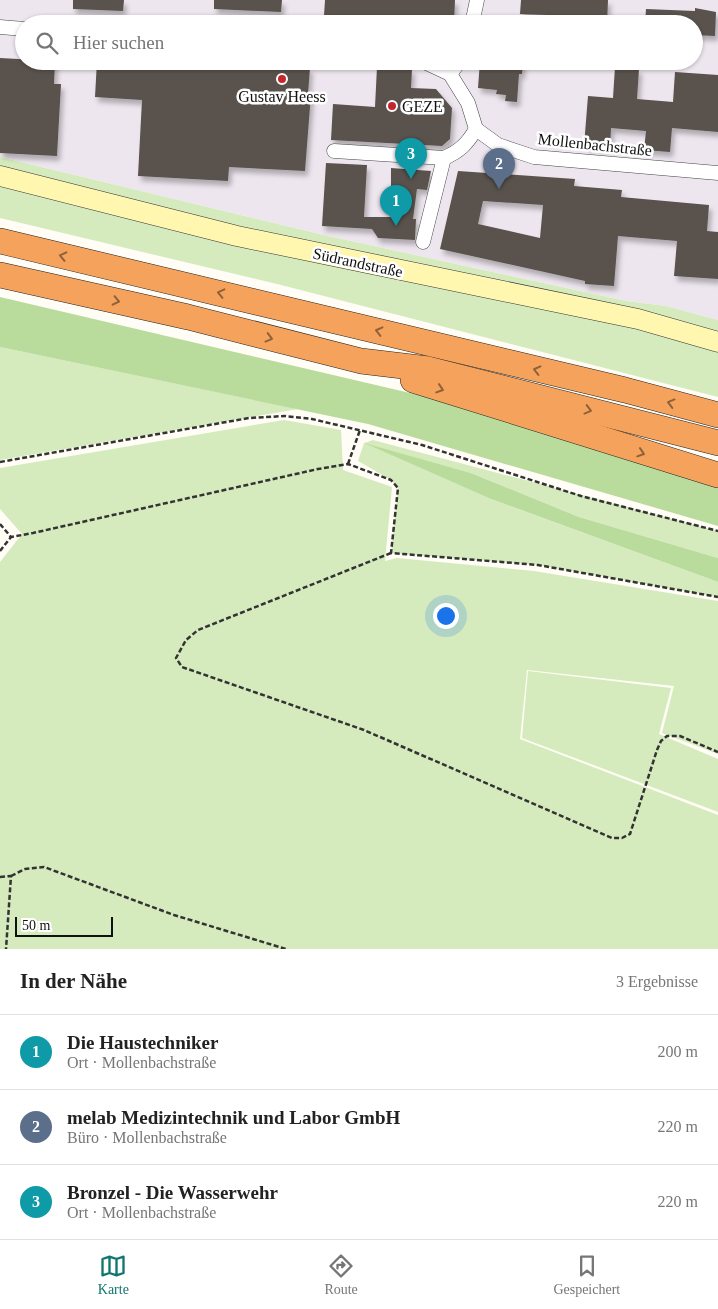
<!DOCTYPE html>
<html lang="de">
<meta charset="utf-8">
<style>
body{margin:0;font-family:Georgia,serif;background:#f2f2f2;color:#222}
.scale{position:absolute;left:15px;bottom:12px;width:98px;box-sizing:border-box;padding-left:5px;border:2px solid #111;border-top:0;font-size:14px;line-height:18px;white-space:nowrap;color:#111;-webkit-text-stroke:4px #fff;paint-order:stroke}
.you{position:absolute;left:445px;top:615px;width:18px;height:18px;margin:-12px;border:4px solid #fff;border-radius:50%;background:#1a73e8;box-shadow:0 0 0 8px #1a73e833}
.badge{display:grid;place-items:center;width:32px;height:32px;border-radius:50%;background:#0f766e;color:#fff;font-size:16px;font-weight:700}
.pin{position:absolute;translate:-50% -41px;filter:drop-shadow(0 1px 2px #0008)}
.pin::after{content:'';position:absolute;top:26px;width:18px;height:15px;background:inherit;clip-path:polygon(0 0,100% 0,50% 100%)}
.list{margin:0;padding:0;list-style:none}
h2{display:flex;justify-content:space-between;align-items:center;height:65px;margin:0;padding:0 20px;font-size:21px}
h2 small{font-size:16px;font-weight:400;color:#767676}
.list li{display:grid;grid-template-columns:32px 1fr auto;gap:15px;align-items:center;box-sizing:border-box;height:75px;padding:0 20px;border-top:1px solid #e0e0e0}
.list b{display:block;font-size:19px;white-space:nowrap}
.list p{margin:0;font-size:16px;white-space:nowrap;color:#767676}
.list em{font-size:16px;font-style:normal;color:#767676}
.icon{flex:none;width:28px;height:28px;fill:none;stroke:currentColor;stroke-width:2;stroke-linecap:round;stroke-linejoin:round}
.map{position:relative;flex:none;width:718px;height:949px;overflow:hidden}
.search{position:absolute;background:#fff;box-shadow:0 1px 4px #0004;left:15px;right:15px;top:15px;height:55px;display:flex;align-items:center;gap:12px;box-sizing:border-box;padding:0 18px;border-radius:28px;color:#767676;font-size:19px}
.sheet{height:290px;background:#fff}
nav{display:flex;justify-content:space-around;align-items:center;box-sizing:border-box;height:70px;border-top:1px solid #e0e0e0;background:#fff;font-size:14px;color:#767676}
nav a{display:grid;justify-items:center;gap:2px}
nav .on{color:#0f766e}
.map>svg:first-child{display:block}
.industrial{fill:#eee6ef;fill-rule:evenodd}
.green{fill:#d5ebbd}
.forest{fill:#b9dc9c}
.building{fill:#5a524d;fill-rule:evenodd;filter:url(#shadow)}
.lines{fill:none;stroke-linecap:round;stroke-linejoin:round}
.minor-casing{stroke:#444;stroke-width:15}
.secondary-casing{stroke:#333;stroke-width:21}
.motorway-casing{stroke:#222;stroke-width:26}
.path{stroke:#333;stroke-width:2.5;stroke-dasharray:5 2.5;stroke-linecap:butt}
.minor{stroke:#fff;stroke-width:14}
.secondary{stroke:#fff6b0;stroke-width:20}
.motorway{stroke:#f5a25d;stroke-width:25}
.oneway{stroke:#8e613b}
.poi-dot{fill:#c4262e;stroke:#fff;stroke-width:2}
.labels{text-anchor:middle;stroke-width:5;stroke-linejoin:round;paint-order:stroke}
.poi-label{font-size:16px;fill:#111;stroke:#fff}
.street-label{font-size:16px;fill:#111;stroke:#fff}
</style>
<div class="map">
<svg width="718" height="949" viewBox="0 0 718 949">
<defs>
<filter id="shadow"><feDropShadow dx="3" dy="5" stdDeviation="2.5" flood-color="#0004"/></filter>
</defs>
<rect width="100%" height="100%" fill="#fffdf5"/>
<path class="industrial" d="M0 0H718V320L666 306 626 301 328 236 0 157ZM24 24H694V61H24Z"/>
<g class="green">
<path d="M0 157 328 236 626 301 666 306 718 320V333L210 220 0 167Z"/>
<path d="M0 181 572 312 718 349V397L281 285 0 218Z"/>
<path d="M0 347 298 409 0 460Z"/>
<path d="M284 420 341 430 343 470 392 487 385 561 397 558 534 571 718 601V754L662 733 674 686 527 670 520 739 718 815V949H0V562L22 534 0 509V468Z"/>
<path d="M373 440 718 531V558L579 517 471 473 369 445 496 501 718 582V597L538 565 391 553 398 488 391 480 358 461 364 443Z"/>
<path d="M528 671 671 688 659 734 718 759V812L522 738Z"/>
</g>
<g class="forest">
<path d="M0 297 457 404 718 485V526L368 424 0 347Z"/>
<path d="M364 443 471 473 579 517 718 558V582L491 499Z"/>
</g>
<g class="building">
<path d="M73 0H124L123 11 73 9Z"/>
<path d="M214 0H282L281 12 214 9Z"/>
<path d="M325 0H455L454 23 324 16Z"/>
<path d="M521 0H608L607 24H547V15L520 14Z"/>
<path d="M695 8 716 12 715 36 694 35V24H645L646 9 695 11Z"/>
<path d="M0 58 55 61 54 84H61L57 156 0 153Z"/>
<path d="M97 61H231L310 68 308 94H311L305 171 229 167 228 181 138 176 142 100 95 97Z"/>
<path d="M480 61H523L522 74H519L517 102 505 101 506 95 496 94 497 90 478 88Z"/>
<path d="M377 67 412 69 411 88 436 89 452 108 450 139 442 146 331 140 333 104 375 107Z"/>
<path d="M615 67 639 69 637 99 673 102 675 72 718 75V132L672 128 670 152 644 150 646 131 611 128 610 148 584 146 588 96 613 98Z"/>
<path d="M326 163 367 165 364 217H391V168L431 171 427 190 417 189 413 219H416L415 240 378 238 372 229 322 226Z"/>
<path d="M458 171 575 179 574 186 622 190 621 197 709 205 707 231 718 232V279L674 276 677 241 618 236 614 286 585 284V281L440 249ZM483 201 543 205 540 238 478 224Z"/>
</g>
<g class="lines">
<g class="minor-casing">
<g id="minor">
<path d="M472 24 477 0"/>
<path d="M0 27 24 29"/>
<path d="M422 61 450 74 468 103 476 129 498 145 534 157 718 173"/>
<path d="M450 74 460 61"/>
<path d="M334 151 444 158C460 151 467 144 476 129"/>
<path d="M423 242 444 158"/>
</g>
</g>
<g class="secondary-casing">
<path id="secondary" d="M0 176 237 236 638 319 718 342"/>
</g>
<g class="motorway-casing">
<g id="motorway">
<path d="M0 241 625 390 718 415"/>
<path d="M0 275 188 317 361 361 428 369 718 443"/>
<path d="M413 380 718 475"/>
</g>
</g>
<g class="path">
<path d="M0 462 249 418 285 416 312 419 422 445 581 496 718 531"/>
<path d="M348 464 360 430"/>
<path d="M0 524 11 537 33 533 318 469 348 464 391 480 398 488 391 553 538 565 718 597"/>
<path d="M0 551 11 537"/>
<path d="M391 553 198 630 186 640 176 658 182 667 364 730 612 838H622L630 834 657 750 661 741 667 736H680L718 752"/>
<path d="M11 876 25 869 44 867 174 915 286 949"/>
<path d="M0 877 11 876 6 949"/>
</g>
<use href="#minor" class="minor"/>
<use href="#secondary" class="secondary"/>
<use href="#motorway" class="motorway"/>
</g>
<defs><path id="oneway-chevron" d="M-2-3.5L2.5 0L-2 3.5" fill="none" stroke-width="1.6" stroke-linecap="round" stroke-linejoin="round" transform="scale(1.25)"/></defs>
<g class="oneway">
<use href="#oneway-chevron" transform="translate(63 256) rotate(-167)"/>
<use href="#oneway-chevron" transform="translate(221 293) rotate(-167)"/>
<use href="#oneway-chevron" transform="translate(116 301) rotate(13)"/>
<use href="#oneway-chevron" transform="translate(379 331) rotate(-166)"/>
<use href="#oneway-chevron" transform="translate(269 338) rotate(15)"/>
<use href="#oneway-chevron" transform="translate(537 370) rotate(-166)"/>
<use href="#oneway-chevron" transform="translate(440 389) rotate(18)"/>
<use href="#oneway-chevron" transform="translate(671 403) rotate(-165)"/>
<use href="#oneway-chevron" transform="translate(588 410) rotate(15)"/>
<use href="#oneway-chevron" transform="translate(641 453) rotate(18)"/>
</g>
<g class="poi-dot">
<circle cx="282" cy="79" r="5"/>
<circle cx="392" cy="106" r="5"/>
</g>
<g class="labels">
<g class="poi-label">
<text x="282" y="102">Gustav Heess</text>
<text x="402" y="112" text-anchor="start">GEZE</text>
</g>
<g class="street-label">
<text transform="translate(595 144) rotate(6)" y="6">Mollenbachstraße</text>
<text transform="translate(358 262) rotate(12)" y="6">Südrandstraße</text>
</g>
</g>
</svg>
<div class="scale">50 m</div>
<div class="you"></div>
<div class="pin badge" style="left:396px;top:226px;background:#0f9aa8">1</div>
<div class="pin badge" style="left:499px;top:189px;background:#5c6f8a">2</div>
<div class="pin badge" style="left:411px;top:179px;background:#0f9aa8">3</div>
<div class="search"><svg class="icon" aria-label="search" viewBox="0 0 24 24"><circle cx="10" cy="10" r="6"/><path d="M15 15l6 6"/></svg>Hier suchen</div>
</div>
<section class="sheet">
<h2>In der Nähe<small>3 Ergebnisse</small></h2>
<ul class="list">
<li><span class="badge" style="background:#0f9aa8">1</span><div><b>Die Haustechniker</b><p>Ort · Mollenbachstraße</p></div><em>200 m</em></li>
<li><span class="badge" style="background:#5c6f8a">2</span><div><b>melab Medizintechnik und Labor GmbH</b><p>Büro · Mollenbachstraße</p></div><em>220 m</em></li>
<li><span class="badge" style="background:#0f9aa8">3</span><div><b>Bronzel - Die Wasserwehr</b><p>Ort · Mollenbachstraße</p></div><em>220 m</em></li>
</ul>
</section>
<nav>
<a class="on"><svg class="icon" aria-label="map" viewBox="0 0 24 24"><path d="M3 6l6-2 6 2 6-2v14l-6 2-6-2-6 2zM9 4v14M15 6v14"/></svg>Karte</a>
<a><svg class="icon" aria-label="directions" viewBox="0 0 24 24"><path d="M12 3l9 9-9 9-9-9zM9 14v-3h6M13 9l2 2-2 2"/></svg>Route</a>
<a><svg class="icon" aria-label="saved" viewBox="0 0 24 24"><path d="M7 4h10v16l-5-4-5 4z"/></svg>Gespeichert</a>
</nav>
